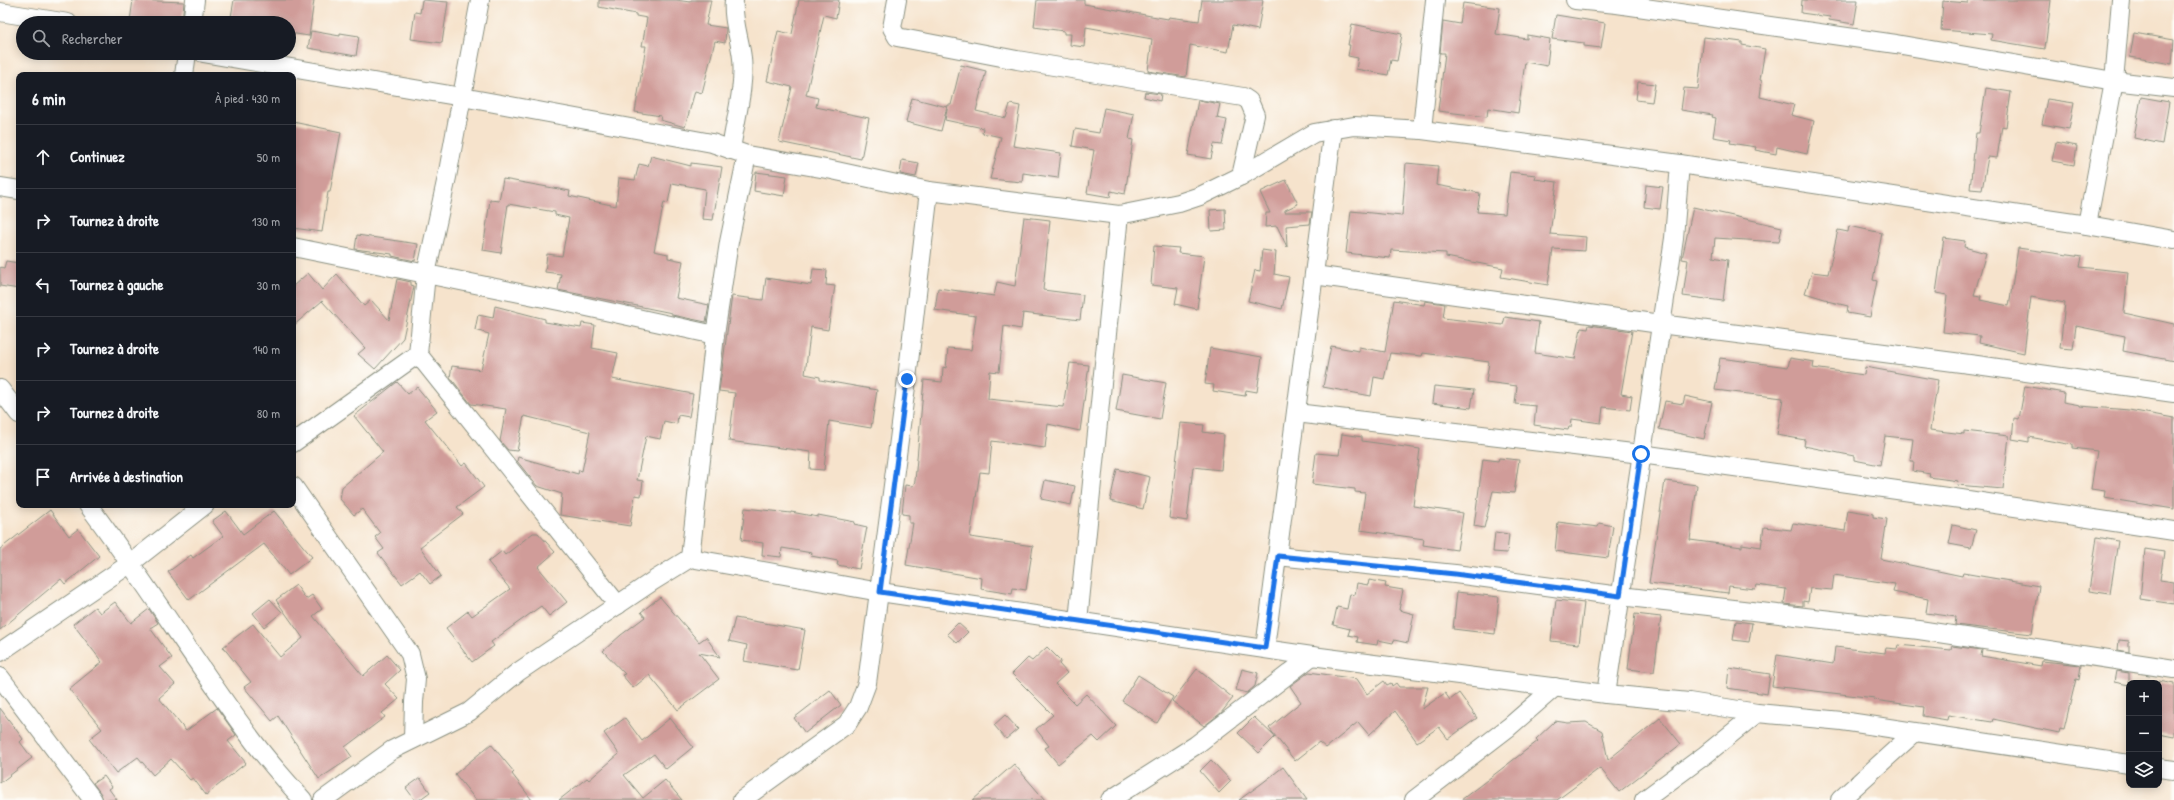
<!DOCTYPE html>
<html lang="fr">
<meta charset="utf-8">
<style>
body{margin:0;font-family:"Patrick Hand",sans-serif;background:#242831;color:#f1f3f6}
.controls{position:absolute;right:12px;bottom:12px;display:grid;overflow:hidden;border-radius:8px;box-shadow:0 2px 10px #0003}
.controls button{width:36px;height:36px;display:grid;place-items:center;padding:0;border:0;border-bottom:1px solid #363941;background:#171b24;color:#f1f3f6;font:20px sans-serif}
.stop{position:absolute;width:12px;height:12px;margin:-9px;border:3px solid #1a73e8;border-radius:50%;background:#fff}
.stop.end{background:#1a73e8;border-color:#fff;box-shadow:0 1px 4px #0008}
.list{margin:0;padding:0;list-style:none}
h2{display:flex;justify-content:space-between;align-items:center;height:52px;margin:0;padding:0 16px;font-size:17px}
h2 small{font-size:13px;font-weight:400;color:#9ea1a6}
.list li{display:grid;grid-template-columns:26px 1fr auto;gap:12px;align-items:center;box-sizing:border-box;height:64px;padding:0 16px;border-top:1px solid #363941}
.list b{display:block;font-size:15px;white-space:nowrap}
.list em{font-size:13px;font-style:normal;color:#9ea1a6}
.icon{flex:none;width:22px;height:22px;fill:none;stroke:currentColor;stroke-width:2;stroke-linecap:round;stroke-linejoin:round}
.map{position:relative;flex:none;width:2174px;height:800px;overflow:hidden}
.search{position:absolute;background:#171b24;box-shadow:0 2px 10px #0003;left:16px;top:16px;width:280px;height:44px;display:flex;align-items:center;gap:10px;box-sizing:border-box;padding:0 14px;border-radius:22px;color:#9ea1a6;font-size:15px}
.panel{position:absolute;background:#171b24;box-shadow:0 2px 10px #0003;left:16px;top:72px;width:280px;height:436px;border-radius:8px}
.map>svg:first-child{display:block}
.building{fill:#d09c99}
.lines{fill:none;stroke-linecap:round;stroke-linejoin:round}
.street-casing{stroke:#8a9080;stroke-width:20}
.street{stroke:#fff;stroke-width:18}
.route{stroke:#1a73e8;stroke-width:5}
</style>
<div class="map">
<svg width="2174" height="800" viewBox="0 0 2174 800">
<rect width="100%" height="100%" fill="#fdfcf7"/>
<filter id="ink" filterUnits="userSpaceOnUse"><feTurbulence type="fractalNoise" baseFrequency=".025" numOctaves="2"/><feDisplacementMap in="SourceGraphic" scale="8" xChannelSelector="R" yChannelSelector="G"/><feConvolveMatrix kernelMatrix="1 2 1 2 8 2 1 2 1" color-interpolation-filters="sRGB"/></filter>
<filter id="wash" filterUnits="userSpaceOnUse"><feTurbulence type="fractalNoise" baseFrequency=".012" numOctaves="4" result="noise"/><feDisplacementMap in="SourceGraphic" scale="16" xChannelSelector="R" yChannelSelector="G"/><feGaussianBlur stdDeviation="0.9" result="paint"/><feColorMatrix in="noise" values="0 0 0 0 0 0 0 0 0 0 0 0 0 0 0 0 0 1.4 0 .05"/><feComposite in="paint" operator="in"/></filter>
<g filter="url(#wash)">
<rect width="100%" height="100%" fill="#f6e3cc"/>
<g id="blocks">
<g class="building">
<path d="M133 0 184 2 182 23H143L130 21Z"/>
<path d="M234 0H314L309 36 289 33V23H266L231 17Z"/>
<path d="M422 0 448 2 442 43 411 39 415 12 420 13Z"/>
<path d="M599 0H676L690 2 691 0H711L706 25 726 28 725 43 715 41 702 93 695 91 685 127 660 120 661 116 635 112 646 46H642L647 18 636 16V14L599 7Z"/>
<path d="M799 0H839L836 18 824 15 806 95 818 98 816 107 869 118 861 159 779 142 792 87 767 81 778 31 792 34Z"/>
<path d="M1037 0H1084V4L1168 19 1169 17 1199 21 1202 0H1263L1258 30 1233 25 1228 52 1190 45 1186 77 1148 71 1152 39 1086 27 1084 47 1070 45 1071 34H1064V31L1034 27Z"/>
<path d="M1802 0H1858L1854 24 1829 20 1830 17 1801 13Z"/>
<path d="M1968 0H2051L2045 49 1991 40 1992 34 1941 30 1943 1 1968 3Z"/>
<path d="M1463 3 1500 8 1496 34 1527 39V35L1550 39 1547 66 1525 62 1518 113 1488 108 1487 117 1438 111 1445 53H1440L1443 21 1460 24Z"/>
<path d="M1556 15 1605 23 1601 48 1584 46V43L1552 39Z"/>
<path d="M1352 24 1402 34 1397 61 1391 60 1388 75 1356 69 1358 58 1348 56 1350 45H1348Z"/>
<path d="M311 31 340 36V33L359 36 356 56 308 48Z"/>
<path d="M2134 33 2174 40 2172 64 2130 57Z"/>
<path d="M1704 37 1742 42V45L1765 49 1760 80 1762 81 1760 97 1794 105 1791 115 1814 121 1807 154 1777 147 1776 154 1755 150 1756 147 1730 143 1731 140 1713 137 1716 118 1712 117 1713 115 1681 110 1684 88 1698 89Z"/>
<path d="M961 65 986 71 976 111 1006 118 1010 104 1020 106 1013 146 1061 153 1058 178 1023 173 1022 182 990 179 1001 137 982 133 983 128 945 120 948 105H951Z"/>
<path d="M1638 82 1655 84 1652 102 1636 100Z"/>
<path d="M1986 88 2011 92 2006 127 2002 126 1997 158 1988 157 1982 190 1970 189 1976 133H1979Z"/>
<path d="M1145 92 1161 94 1160 101 1144 97Z"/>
<path d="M2141 97 2169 102 2162 144 2134 138Z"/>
<path d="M912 98 947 107 941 131 906 122Z"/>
<path d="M2047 99 2074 103 2069 129 2042 124Z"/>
<path d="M1198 100 1220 104 1217 118 1227 120 1222 145 1214 144 1211 159 1188 155Z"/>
<path d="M1104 108 1134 114 1129 139 1133 140 1125 194 1111 191 1110 197 1087 193 1094 150 1072 146 1075 129 1099 133Z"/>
<path d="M293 122 341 132 330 192H328L322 232 293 228Z"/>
<path d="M2056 142 2077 146 2074 165 2052 161Z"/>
<path d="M651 156 691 166V163L722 167 713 220 702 219 705 189 672 183 668 203 664 202 654 251 668 254V258L683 261 676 298 709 305 706 322 672 315V313L558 290 561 274 545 272 547 254 562 256 569 218 555 215V212L508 204 501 253 483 250 490 200 499 201 503 179 570 191 569 196 616 206 619 178 635 180 639 164 648 166Z"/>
<path d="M902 160 919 163 916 177 900 174Z"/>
<path d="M1406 163 1438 166 1436 185 1480 193 1477 212 1505 214 1510 172 1536 175 1535 179 1557 182 1550 234 1586 237 1585 251 1553 249 1548 285 1501 277 1503 268 1446 257V253L1391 250 1390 258 1346 253 1351 211 1402 216Z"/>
<path d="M756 172 787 176 784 196 754 191Z"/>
<path d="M1286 180 1298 204 1285 210V212H1312L1310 224 1286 226 1287 247 1277 226 1265 227 1266 213H1270L1260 192Z"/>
<path d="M1646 185 1663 187 1660 209 1644 207Z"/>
<path d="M1693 207 1782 227 1779 242 1715 238 1713 257 1728 260 1723 301 1683 296 1688 260 1682 259Z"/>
<path d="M1225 209 1226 230 1211 231 1210 210Z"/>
<path d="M1024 217 1050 220 1043 290 1083 295 1080 320 1023 313 1021 329 1004 326 999 372 990 371 988 399 1063 407 1070 363 1089 365 1080 431 1048 424 1045 448 992 441 989 473 980 472 970 537 1033 546 1026 590 1013 588 1012 594 981 589 982 578 906 565 913 523H909V515L902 514 905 485 913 486 915 481 924 380 942 382 943 367 946 368 948 348 971 350 976 316 935 310 938 288 994 296 997 282 1015 286Z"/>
<path d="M1849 226 1882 233 1873 280 1877 281 1870 317 1847 313 1848 306 1827 301 1828 300 1805 293 1812 272 1828 274 1838 230 1848 232Z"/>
<path d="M357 235 418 244 415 261 392 256V254L355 249Z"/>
<path d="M1944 238 1965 241 1964 247 1986 253 1974 295 1981 296 1980 300 2009 306 2018 248 2082 257 2080 267 2128 272 2124 313 2174 324V361L2123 351 2125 336 2076 326 2073 349 2060 348 2065 303 2031 297 2024 353 1979 343 1980 336 1943 332 1947 295 1936 293Z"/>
<path d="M1154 246 1179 248 1178 253 1204 256 1197 309 1175 304 1178 288 1151 285Z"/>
<path d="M1262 250 1276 252 1274 274 1289 277 1282 309 1248 301 1255 270 1260 271Z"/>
<path d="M6 261 19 263V289L0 286V267L4 268Z"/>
<path d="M813 269 827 270 826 285 835 286 828 330 811 327 805 374 820 377V380L877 390 871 428 829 421 824 470 810 469 811 452 729 441 735 393 719 391 732 296 763 300 766 278 811 285Z"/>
<path d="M308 273 322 290 337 274 364 306 371 300 389 320 397 279 411 282V285L414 286 403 338 375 369 358 354 365 348 322 301 293 326V286Z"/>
<path d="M1394 300 1424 305 1425 301 1445 304 1443 318 1503 325 1505 317 1539 322 1535 353 1575 359 1581 328 1588 329 1589 325 1632 331 1621 394 1632 396 1630 410 1603 407 1601 423 1572 419 1571 427H1569L1568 430 1534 425 1536 406 1515 404 1517 386 1486 382 1489 362 1423 353 1422 356 1390 353 1384 379 1374 377 1371 396 1323 387 1331 346 1359 351V347L1385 352Z"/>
<path d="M495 306 545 319V322L581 328 582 323 595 325 592 348 618 353 612 379 693 394 689 417 678 415 677 424 664 421 660 439 646 436 637 480 643 481 641 496 635 495 630 526 560 515 562 494 537 486 517 461 518 457 578 474 579 470 582 471 590 432 524 416 517 451 508 450 500 441 506 409 471 404 450 377 452 366 481 370 489 334 475 330 478 315 493 318Z"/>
<path d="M1210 348 1262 357 1257 392 1246 390 1245 396 1213 391 1214 385 1205 384Z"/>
<path d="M1720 358 1788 367 1790 358 1814 362 1813 368 1864 375 1865 367 1938 380 1930 430 1964 434V431L2009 436 2003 489 1957 485 1958 481 1929 477 1930 474 1913 471 1914 461H1910L1913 439 1885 436 1880 465 1854 460V456L1804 446 1805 440 1777 435 1783 398 1715 390Z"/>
<path d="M1122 375 1166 383 1160 419 1116 411Z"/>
<path d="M397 382 408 394 417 387 437 411 425 420 462 466 466 463 484 487 457 507 463 514 420 547 441 576 430 584 420 571 402 584 378 553 384 549 375 537 380 533 362 509 354 515 340 499 342 487 383 452 354 416Z"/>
<path d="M1434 386 1474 390 1471 408 1432 403Z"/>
<path d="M2025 386 2064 393 2063 402 2080 405V406L2129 410 2174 418V509L2104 498 2105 491 2091 489 2097 451 2073 448V445L2029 437V442L2012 439 2014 418 2019 419Z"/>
<path d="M1685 396 1712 402 1704 439 1659 429 1665 401 1683 404Z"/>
<path d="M1181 423 1204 425 1203 432 1224 435 1221 470 1193 467 1187 521 1169 518Z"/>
<path d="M1342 434 1362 437V441L1420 449 1413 506 1463 513 1457 550 1423 545 1424 539 1360 530 1365 493 1355 492V489L1312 484 1316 453 1339 455Z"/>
<path d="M1499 458 1519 460 1514 493 1493 491 1484 528 1474 526 1483 459 1498 461Z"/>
<path d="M1117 469 1150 477 1143 509 1110 501Z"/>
<path d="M1045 480 1075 486 1071 505 1041 499Z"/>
<path d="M1665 481 1697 485 1690 540 1742 547V544L1761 547 1764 527 1791 530 1793 523 1845 531 1848 510 1873 514V517L1887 519 1881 559 1962 576 1963 573 2039 586 2032 634 1955 625 1956 617 1926 613 1928 599 1893 592 1895 584 1834 575 1832 590 1810 588 1808 602 1803 601V606L1784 604 1786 589 1756 585 1755 589 1729 586 1728 593 1649 583Z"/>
<path d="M745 508 791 513V512L818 517V515L855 522 854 524 867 527 859 569 837 565 838 561 811 556 812 553 782 548 781 557 762 555 763 543 741 540Z"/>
<path d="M50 510 69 536 78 529 99 556 65 584 61 579 0 630V549Z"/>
<path d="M226 511 243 534 274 511 312 557 289 575 264 544 189 600 168 572 191 555 193 558 223 536 212 521Z"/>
<path d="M1558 522 1598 527 1599 523 1613 526 1608 558 1555 551Z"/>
<path d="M1953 525 1976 530 1971 548 1949 544Z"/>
<path d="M1495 532 1509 534 1507 553 1493 552Z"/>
<path d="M533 533H538L555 552 538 567 567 602 549 616 541 606 491 642 494 646 472 662 446 628 468 611 472 616 510 589 488 562 502 551 505 555Z"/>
<path d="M2097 537 2118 541 2110 594 2089 591Z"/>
<path d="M2145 549 2164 552 2160 580 2174 582V604L2140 599Z"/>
<path d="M1369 580 1386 583 1385 587 1403 590 1399 610 1414 614 1408 643 1394 640 1393 643 1378 640 1377 645 1357 642 1358 637 1348 635 1350 629 1333 625 1337 607 1347 609 1350 594 1355 595 1357 583 1368 585Z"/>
<path d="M296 585 306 599 312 595 322 609 313 616 363 676 387 655 400 670 385 684 399 699 382 713 385 717 345 747 352 757 319 779 278 716 272 721 244 687 251 682 223 647 253 624 280 657 303 638 276 600Z"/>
<path d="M1457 592 1499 597 1495 634 1453 629Z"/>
<path d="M660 597 699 642 706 637 720 657 699 653 719 679 678 710 649 675 633 688 622 675 625 674 603 651 621 635 645 617 641 612Z"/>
<path d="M270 599 282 612 264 627 253 613Z"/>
<path d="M1556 600 1584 603 1579 644 1551 641Z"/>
<path d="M115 602 131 623 149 609 158 623 150 628 172 658 160 667 175 684 159 698 186 731 217 708 236 735 228 741 246 763 206 795 193 778 190 780 171 759 153 775 138 757 116 773 89 739 102 729 69 689 102 662 73 624 95 607 100 613Z"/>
<path d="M1635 614 1661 617 1654 672 1628 669Z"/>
<path d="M735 618 805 630 798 670 744 661 747 645 729 641Z"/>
<path d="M1736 621 1752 623 1749 642 1733 640Z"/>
<path d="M958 623 968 632 957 643 947 634Z"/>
<path d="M2119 640 2129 641V652L2118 650Z"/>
<path d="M1898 645 1951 650 1952 646 1982 650 1981 656 2041 666 2042 661 2081 665 2079 680 2076 679 2064 729 2060 728 2059 733 1993 719 1992 722 1948 715 1947 720 1923 716 1924 707 1874 700 1875 698 1772 686 1777 655 1833 664 1835 647 1885 653 1886 648 1897 649Z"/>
<path d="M1047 647 1061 661 1059 664 1067 673 1055 684 1075 704 1086 694 1116 726 1099 742 1093 736 1058 764 1045 748 1049 746 1036 729 1053 715 1012 674 1028 658 1032 661Z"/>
<path d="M1729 668 1770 674 1767 694 1727 688Z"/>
<path d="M1197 669 1233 698 1221 713 1204 726 1172 701Z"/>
<path d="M1242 669 1258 673 1255 686 1247 693 1236 690Z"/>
<path d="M2116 671 2129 673V685L2114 682Z"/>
<path d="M1309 672 1357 679 1367 694 1384 681 1387 685 1391 683 1392 686 1396 683 1399 687H1428L1422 709 1445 693 1450 700 1459 693 1477 718 1448 739 1439 727 1417 742 1395 711 1369 735 1358 722 1326 748 1319 742 1295 761 1269 728 1301 702 1290 686Z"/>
<path d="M1138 675 1173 697 1157 723 1122 701Z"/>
<path d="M2159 681 2174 684V737L2159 734Z"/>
<path d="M830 690 841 705 805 733 794 718Z"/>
<path d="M0 708 23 739 20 742 32 758 0 783Z"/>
<path d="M1005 715 1018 729 1006 739 994 725Z"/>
<path d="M1254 717 1275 737 1259 753 1238 733Z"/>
<path d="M625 718 642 741 670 718 693 747 666 769 654 754 624 775 643 798 665 780 682 800H559L587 778 589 780 619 754 604 733Z"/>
<path d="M1660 718 1681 744 1619 792 1600 768 1557 800H1461L1538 741 1536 739 1555 721 1568 723 1586 722 1602 731 1608 760Z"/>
<path d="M491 744 514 772 512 774 532 800H476L455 774Z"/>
<path d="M1211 760 1231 781 1219 793 1200 771Z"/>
<path d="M1014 764 1045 800H973Z"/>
<path d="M1283 767 1307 800H1239L1261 784Z"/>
<path d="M104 776 112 787 109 789 117 800H103L101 794 93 783Z"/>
<path d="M420 778 430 792 419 800H415L406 788Z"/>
</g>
</g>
</g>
<g filter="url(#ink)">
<use href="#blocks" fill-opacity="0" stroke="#8a9080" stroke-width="1"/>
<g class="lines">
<g class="street-casing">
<g id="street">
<path d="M480 0 447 177 426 274 418 354 618 605"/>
<path d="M897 0 892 28 897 37 1017 60 1243 97 1249 101 1255 115 1241 176"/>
<path d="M1575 0 1617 4 1896 44 2114 81 2174 88"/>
<path d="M0 12 68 23"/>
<path d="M192 23 195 0"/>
<path d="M203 53 462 97 712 143 747 155 832 170 929 191 1119 215 1179 203 1200 196 1241 176 1314 133 1354 126 1422 130 1680 164 2087 225 2174 240"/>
<path d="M184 75 187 53"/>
<path d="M1422 130 1435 0"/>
<path d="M731 150C735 120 745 88 742 58 740 39 732 20 734 0"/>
<path d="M0 187 19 190"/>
<path d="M2087 225 2114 81 2121 0"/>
<path d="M293 247 564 302 715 335"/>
<path d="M1314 275 1660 324 1977 365 2174 393"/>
<path d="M0 389 19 414"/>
<path d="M1296 413 1641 454 1961 499 2174 531"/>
<path d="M293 443 418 354"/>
<path d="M293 486 410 654 416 679 414 702 413 739"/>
<path d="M88 505C146 582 196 664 254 742 269 762 286 781 303 800"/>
<path d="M1277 556 1455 574 1620 596 1919 630 2174 669"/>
<path d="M690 558 715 335 729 242 747 155"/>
<path d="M1078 621 1119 215"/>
<path d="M1265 648 1333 129"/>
<path d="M0 652 131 563 205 505"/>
<path d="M0 677 93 800"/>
<path d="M1606 694 1674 238 1680 164"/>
<path d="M2159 768 2174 770"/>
<path d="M323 800 392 750 469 712 518 672 653 581 690 558 880 592 1312 656 1606 694 1689 702 1757 713 1842 721 2129 764"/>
<path d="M742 800 847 724 858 707 867 683 907 379 929 191"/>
<path d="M1110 800 1196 745 1312 656"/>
<path d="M1414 800 1509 727 1555 687"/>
<path d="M1644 800 1705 755 1757 713"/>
<path d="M1840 800 1914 733"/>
</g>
</g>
<use href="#street" class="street"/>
</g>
</g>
<g class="lines" filter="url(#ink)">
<path class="route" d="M907 379 880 592 1265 648 1278 556 1455 574 1620 596 1641 454"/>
</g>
</svg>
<div class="controls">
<button>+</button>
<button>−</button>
<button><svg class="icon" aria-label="layers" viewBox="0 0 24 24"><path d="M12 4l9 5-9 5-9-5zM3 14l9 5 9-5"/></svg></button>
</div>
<div class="stop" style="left:1641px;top:454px"></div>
<div class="stop end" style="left:907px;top:379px"></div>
<div class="search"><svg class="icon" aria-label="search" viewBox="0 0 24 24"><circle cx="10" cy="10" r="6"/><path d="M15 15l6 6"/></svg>Rechercher</div>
<section class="panel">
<h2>6 min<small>À pied · 430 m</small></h2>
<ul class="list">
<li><svg class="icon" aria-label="ahead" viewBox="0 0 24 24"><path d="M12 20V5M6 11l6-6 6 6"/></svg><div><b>Continuez</b></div><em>50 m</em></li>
<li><svg class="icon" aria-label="right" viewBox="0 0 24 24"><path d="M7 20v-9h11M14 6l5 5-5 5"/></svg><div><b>Tournez à droite</b></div><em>130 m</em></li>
<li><svg class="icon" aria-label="left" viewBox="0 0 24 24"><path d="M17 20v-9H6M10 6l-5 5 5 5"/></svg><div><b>Tournez à gauche</b></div><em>30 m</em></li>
<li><svg class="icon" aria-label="right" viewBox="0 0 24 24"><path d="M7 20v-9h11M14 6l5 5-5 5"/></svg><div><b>Tournez à droite</b></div><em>140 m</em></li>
<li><svg class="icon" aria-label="right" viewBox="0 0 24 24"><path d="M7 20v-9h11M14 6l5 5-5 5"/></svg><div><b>Tournez à droite</b></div><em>80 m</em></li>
<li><svg class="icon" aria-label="arrive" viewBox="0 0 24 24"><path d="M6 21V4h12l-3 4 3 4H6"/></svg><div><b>Arrivée à destination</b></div></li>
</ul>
</section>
</div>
